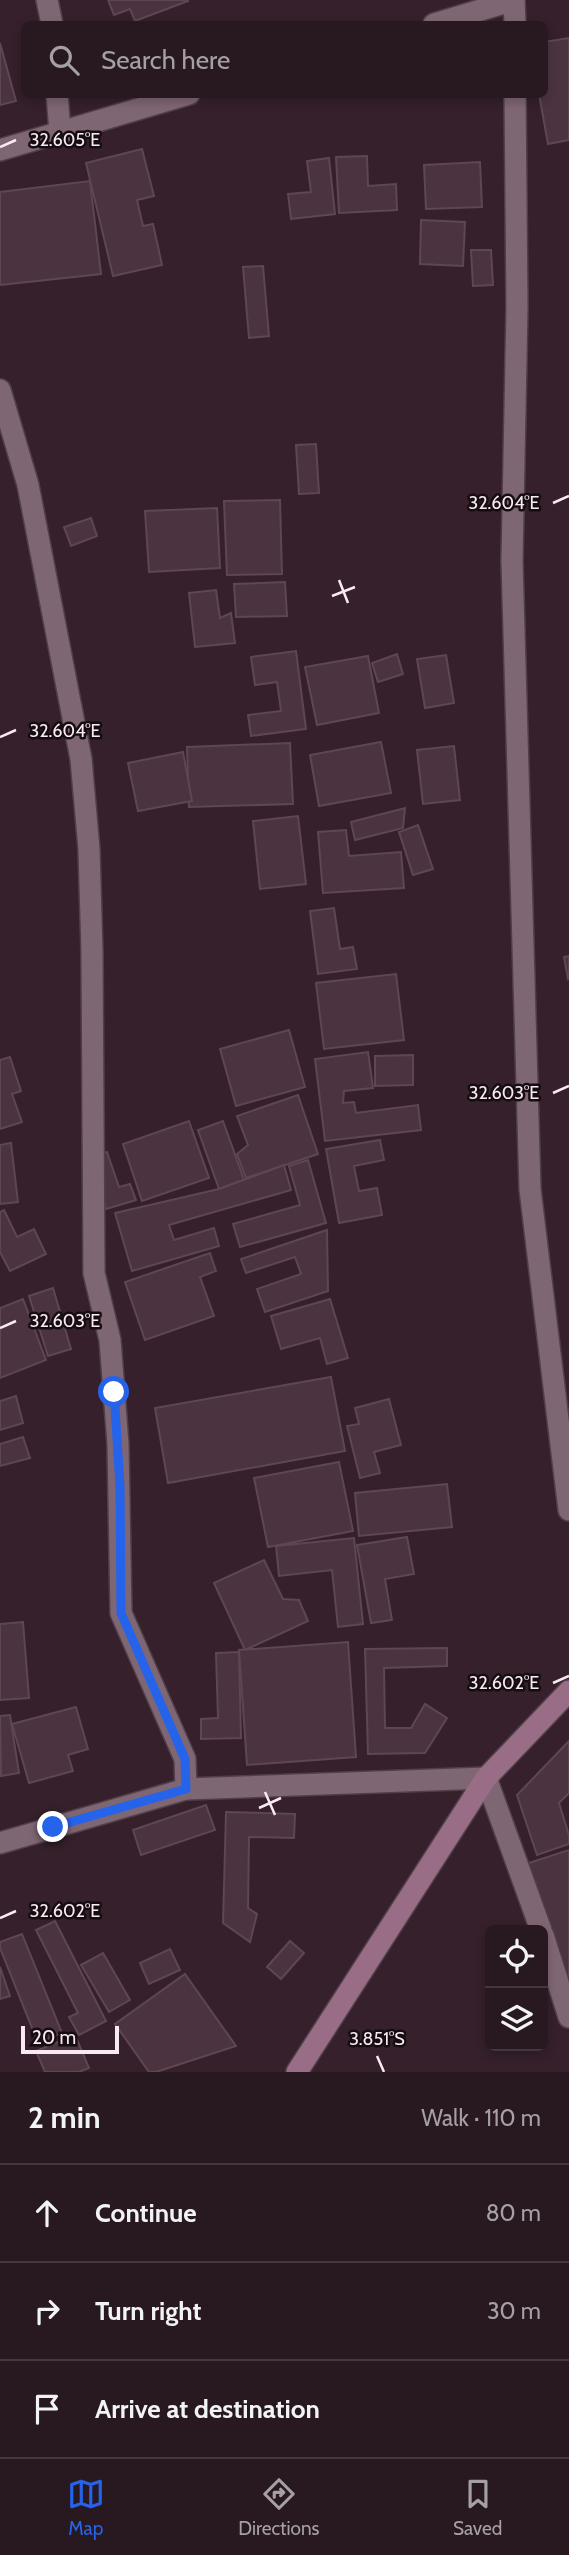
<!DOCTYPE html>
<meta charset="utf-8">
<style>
body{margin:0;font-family:Cabin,sans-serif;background:#302129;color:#f1f3f6}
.controls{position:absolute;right:21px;bottom:21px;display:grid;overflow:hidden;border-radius:10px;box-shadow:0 4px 10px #0003}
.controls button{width:63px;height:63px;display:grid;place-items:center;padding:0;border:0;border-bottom:2px solid #44373e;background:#281820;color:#f1f3f6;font:35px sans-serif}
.scale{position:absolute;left:21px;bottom:18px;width:98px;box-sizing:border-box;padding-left:7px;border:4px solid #f9eaf2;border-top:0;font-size:19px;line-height:24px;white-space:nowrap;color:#f9eaf2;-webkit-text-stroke:5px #160d12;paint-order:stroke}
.stop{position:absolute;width:21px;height:21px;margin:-16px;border:5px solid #2563eb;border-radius:50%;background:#fff}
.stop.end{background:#2563eb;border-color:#fff;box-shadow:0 2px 7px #0008}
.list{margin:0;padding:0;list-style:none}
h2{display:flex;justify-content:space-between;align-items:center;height:91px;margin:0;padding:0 28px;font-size:30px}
h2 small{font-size:23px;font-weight:400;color:#a5a0a5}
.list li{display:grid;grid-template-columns:46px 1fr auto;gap:21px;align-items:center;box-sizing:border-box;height:98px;padding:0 28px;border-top:2px solid #44373e}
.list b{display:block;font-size:26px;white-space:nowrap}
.list em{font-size:23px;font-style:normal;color:#a5a0a5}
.icon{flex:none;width:38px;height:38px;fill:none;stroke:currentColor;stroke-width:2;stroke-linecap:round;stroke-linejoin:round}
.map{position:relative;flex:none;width:569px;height:2072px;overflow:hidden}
.search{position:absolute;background:#281820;box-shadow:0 4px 10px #0003;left:21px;right:21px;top:21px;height:77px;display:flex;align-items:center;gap:18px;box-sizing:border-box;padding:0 24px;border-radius:10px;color:#a5a0a5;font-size:26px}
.sheet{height:385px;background:#281820}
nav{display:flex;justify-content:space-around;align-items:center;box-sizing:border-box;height:98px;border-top:2px solid #44373e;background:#281820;font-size:19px;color:#a5a0a5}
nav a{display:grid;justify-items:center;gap:4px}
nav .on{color:#2563eb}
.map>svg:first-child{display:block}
.building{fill:#4b3440;stroke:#5e4753;stroke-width:2}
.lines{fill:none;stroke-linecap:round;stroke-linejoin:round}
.street-casing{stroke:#503f49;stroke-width:24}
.secondary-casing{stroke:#503f49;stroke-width:24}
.street{stroke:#7f6673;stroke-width:21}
.secondary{stroke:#9a6d86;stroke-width:21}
.route{stroke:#2563eb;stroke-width:9}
.ticks{fill:none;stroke:#f9eaf2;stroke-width:2.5}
.ticks-label{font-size:18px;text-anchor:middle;fill:#f9eaf2;stroke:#160d12;stroke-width:5;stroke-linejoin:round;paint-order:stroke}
</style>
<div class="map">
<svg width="569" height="2072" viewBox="0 0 569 2072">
<rect width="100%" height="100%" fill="#35202b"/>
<g class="building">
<path d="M108 0H187L188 1 135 21 130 9 114 15Z"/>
<path d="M569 38V140L548 144 539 94H544V42Z"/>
<path d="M0 43 16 101 0 105Z"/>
<path d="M142 149 154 196 137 200 143 226 153 224 162 265 113 276 86 163Z"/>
<path d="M367 156 368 186 396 184 397 210 339 213 336 157Z"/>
<path d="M329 158 335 214 291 219 288 194 311 192 307 161Z"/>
<path d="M480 162 482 207 426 209 424 165Z"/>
<path d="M90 181 101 274 0 285V192Z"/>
<path d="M421 220 465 222 463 266 420 264Z"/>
<path d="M471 250H491L493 285 473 286Z"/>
<path d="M263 266 269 336 249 338 243 267Z"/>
<path d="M316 444 319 493 299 494 296 445Z"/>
<path d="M280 500 282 574 227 575 224 501Z"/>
<path d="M217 508 220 568 149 572 145 511Z"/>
<path d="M91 518 97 536 71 546 64 527Z"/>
<path d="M285 582 287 616 236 617 234 584Z"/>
<path d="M216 590 220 618 231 613 235 643 195 647 189 593Z"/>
<path d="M296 651 306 729 251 736 248 715 281 711 277 682 255 685 251 657Z"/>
<path d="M397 654 403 674 378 682 372 663Z"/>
<path d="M446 655 454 703 425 708 417 659Z"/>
<path d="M368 656 379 713 317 725 305 667Z"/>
<path d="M381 742 391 793 319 806 310 755Z"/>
<path d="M290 743 293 804 189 807 187 747Z"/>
<path d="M454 746 460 800 423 804 417 750Z"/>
<path d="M183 752 192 801 138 811 128 763Z"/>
<path d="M405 808 403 828 355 840 351 822Z"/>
<path d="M298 816 306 884 260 889 253 821Z"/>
<path d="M418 825 433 869 413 875 399 832Z"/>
<path d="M346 830 349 856 401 852 404 888 323 893 318 832Z"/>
<path d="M334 908 340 949 353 947 357 969 318 974 310 911Z"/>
<path d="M569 956V978L568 979 564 957Z"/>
<path d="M396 974 404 1040 324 1049 316 983Z"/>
<path d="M289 1030 305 1087 236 1106 220 1049Z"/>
<path d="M368 1052 373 1088 344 1091 343 1103 354 1102 356 1113 418 1105 421 1130 325 1141 315 1059Z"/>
<path d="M413 1055V1085L375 1086V1056Z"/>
<path d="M10 1057 21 1091 12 1094 22 1122 0 1129V1060Z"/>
<path d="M298 1095 318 1154 246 1178 237 1154 248 1145 237 1116Z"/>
<path d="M189 1121 209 1178 142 1201 123 1144Z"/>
<path d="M223 1121 244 1180 219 1189 198 1130Z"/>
<path d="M380 1140 384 1160 354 1166 359 1191 377 1188 382 1215 339 1223 326 1149Z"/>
<path d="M11 1143 18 1202 0 1204V1145Z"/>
<path d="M107 1152 119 1187 130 1184 136 1200 106 1209 90 1158Z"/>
<path d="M308 1160 326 1223 240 1247 233 1224 300 1205 289 1166Z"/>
<path d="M284 1165 291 1190 169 1225 174 1240 214 1228 219 1246 132 1271 115 1213 219 1189Z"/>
<path d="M4 1210 17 1237 34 1229 46 1254 10 1271 0 1252V1212Z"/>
<path d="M327 1230 328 1291 265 1312 257 1289 301 1274 295 1257 246 1273 241 1259Z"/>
<path d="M210 1253 216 1271 200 1277 214 1316 145 1340 125 1282Z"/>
<path d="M53 1288 71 1349 48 1356 29 1296Z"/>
<path d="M23 1299 46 1360 0 1378V1308Z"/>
<path d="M330 1299 348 1358 327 1364 320 1338 281 1349 271 1316Z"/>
<path d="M331 1377 345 1451 168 1483 155 1408Z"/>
<path d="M16 1396 23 1423 0 1430V1401Z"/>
<path d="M389 1399 401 1445 374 1452 380 1473 360 1478 347 1426 359 1424 355 1408Z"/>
<path d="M23 1437 30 1458 0 1466V1444Z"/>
<path d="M339 1462 353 1531 268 1547 254 1478Z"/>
<path d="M447 1484 452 1527 359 1536 355 1493Z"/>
<path d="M407 1537 414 1574 385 1579 392 1620 371 1623 357 1545Z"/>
<path d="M354 1538 363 1624 338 1627 332 1570 279 1576 276 1546Z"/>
<path d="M264 1560 283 1599 299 1600 308 1621 245 1650 214 1583Z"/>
<path d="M23 1622 29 1698 0 1700V1624Z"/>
<path d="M348 1642 356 1757 247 1765 239 1650Z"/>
<path d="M447 1648V1666L384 1668 385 1728H411L425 1704 447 1718 425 1753 368 1754 365 1649Z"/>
<path d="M239 1652 241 1738 201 1739V1719L218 1718 216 1653Z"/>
<path d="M76 1707 88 1749 68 1755 73 1771 29 1783 12 1724Z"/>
<path d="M10 1715 19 1773 1 1776 0 1716Z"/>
<path d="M569 1741V1793L559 1803 569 1835V1844L537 1855 517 1795Z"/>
<path d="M206 1805 215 1830 141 1855 133 1830Z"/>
<path d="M226 1812 295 1814 294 1838 249 1837 248 1908 257 1914 250 1942 223 1923Z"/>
<path d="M569 1850V1991L526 1864Z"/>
<path d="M55 1921 106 2021 79 2035 69 2017 78 2013 36 1930Z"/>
<path d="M22 1934 62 2033 38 2043 0 1948V1942Z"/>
<path d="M290 1941 304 1953 281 1979 267 1967Z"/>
<path d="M170 1949 180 1970 149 1984 140 1963Z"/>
<path d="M103 1953 130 2000 109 2012 81 1965Z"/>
<path d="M0 1967 10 1996 0 1999Z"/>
<path d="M185 1974 236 2046 156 2072H149L115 2024Z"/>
<path d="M75 2035 89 2068 79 2072H45L36 2051Z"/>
</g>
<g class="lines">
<g class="street-casing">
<g id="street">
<path d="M47 0 52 24"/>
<path d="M514 0 515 24"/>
<path d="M434 24 514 0"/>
<path d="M57 94 60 132"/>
<path d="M515 94 517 307 512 561 530 1189 569 1510"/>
<path d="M0 150 189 94"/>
<path d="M0 390 28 485 81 759 89 849 92 952 94 1273 110 1340 118 1444 121 1613 185 1759 186 1789"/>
<path d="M0 1843 186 1789 486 1778 541 1930"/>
<path d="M543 1935 569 2017"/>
</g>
</g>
<g class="secondary-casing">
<path id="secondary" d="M297 2072 486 1778 569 1691"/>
</g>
<use href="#street" class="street"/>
<use href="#secondary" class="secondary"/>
</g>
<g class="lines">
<path class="route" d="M53 1827 186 1789 185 1759 121 1613 120 1485 114 1392"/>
</g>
<path class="ticks" d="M0 147 16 140M553 503 569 496M339 580 348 603M332 596 355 587M0 737 16 730M553 1093 569 1086M0 1328 16 1321M553 1683 569 1676M265 1792 275 1815M259 1808 281 1798M0 1918 16 1911M377 2056 384 2072"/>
<g class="ticks-label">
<text x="65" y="146">32.605°E</text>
<text x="504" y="509">32.604°E</text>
<text x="65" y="737">32.604°E</text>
<text x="504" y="1099">32.603°E</text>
<text x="65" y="1327">32.603°E</text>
<text x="504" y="1689">32.602°E</text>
<text x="65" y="1917">32.602°E</text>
<text x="377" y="2045">3.851°S</text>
</g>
</svg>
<div class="controls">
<button><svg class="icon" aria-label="locate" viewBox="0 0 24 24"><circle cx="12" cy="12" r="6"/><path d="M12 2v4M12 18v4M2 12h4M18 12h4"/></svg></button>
<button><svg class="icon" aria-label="layers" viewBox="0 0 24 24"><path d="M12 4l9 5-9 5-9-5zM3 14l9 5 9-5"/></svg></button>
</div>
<div class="scale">20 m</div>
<div class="stop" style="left:114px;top:1392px"></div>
<div class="stop end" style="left:53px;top:1827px"></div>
<div class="search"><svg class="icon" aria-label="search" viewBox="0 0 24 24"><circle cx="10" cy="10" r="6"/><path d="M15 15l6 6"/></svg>Search here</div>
</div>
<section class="sheet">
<h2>2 min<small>Walk · 110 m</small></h2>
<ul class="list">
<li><svg class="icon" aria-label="ahead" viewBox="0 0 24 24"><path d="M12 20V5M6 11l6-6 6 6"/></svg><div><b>Continue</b></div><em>80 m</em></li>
<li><svg class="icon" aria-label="right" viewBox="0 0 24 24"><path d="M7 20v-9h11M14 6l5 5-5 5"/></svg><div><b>Turn right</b></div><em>30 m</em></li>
<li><svg class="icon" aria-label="arrive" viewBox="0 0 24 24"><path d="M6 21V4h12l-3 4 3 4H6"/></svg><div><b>Arrive at destination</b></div></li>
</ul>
</section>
<nav>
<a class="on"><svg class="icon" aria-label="map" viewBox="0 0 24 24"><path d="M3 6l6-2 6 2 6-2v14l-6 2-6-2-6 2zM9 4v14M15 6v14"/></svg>Map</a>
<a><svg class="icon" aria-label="directions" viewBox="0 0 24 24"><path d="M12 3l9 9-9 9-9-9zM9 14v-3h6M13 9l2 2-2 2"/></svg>Directions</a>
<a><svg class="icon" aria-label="saved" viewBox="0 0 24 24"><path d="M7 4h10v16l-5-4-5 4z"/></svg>Saved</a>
</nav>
